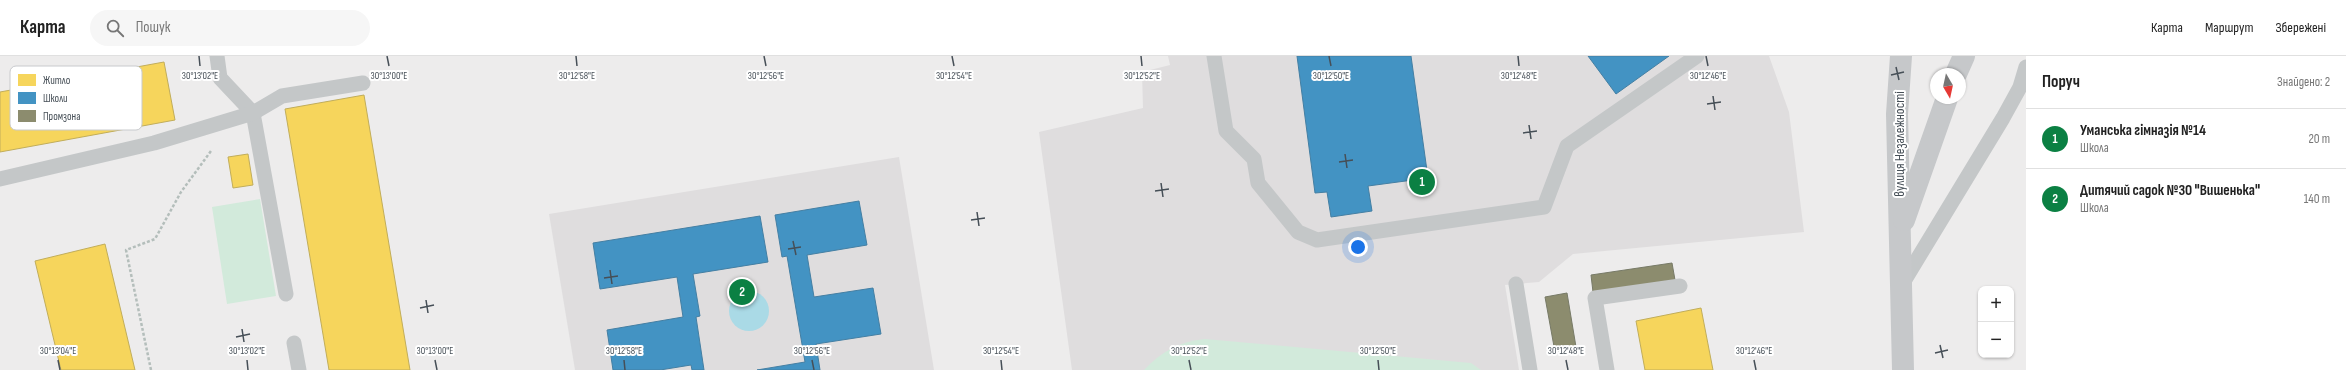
<!DOCTYPE html>
<html lang="uk">
<meta charset="utf-8">
<style>
body{margin:0;font-family:"Sofia Sans Condensed",sans-serif;background:#f6f6f6;color:#222}
.controls{position:absolute;right:12px;bottom:12px;display:grid;overflow:hidden;border-radius:8px;box-shadow:0 1px 3px #0004}
.controls button{width:36px;height:36px;display:grid;place-items:center;padding:0;border:0;border-bottom:1px solid #e0e0e0;background:#fff;color:#222;font:20px sans-serif}
.compass{position:absolute;left:1930px;top:12px;width:36px;height:36px;border-radius:50%;background:#fff;box-shadow:0 1px 3px #0004;rotate:171deg}
.you{position:absolute;left:1358px;top:191px;width:14px;height:14px;margin:-10px;border:3px solid #fff;border-radius:50%;background:#1a73e8;box-shadow:0 0 0 6px #1a73e833}
.badge{display:grid;place-items:center;width:26px;height:26px;border-radius:50%;background:#0b8043;color:#fff;font-size:13px;font-weight:700}
.pin{position:absolute;translate:-50% -50%;border:2px solid #fff;box-shadow:0 1px 4px #0006}
.list{margin:0;padding:0;list-style:none}
h2{display:flex;justify-content:space-between;align-items:center;height:52px;margin:0;padding:0 16px;font-size:17px}
h2 small{font-size:13px;font-weight:400;color:#767676}
.list li{display:grid;grid-template-columns:26px 1fr auto;gap:12px;align-items:center;box-sizing:border-box;height:60px;padding:0 16px;border-top:1px solid #e0e0e0}
.list b{display:block;font-size:15px;white-space:nowrap}
.list p{margin:0;font-size:13px;white-space:nowrap;color:#767676}
.list em{font-size:13px;font-style:normal;color:#767676}
.icon{flex:none;width:22px;height:22px;fill:none;stroke:currentColor;stroke-width:2;stroke-linecap:round;stroke-linejoin:round}
.map{position:relative;flex:none;width:2026px;height:314px;overflow:hidden}
header{display:flex;align-items:center;gap:24px;box-sizing:border-box;height:56px;padding:0 20px;background:#fff;border-bottom:1px solid #e0e0e0}
header strong{font-size:19px}
nav{display:flex;gap:22px;margin-inline-start:auto;font-size:14px}
.search{width:280px;height:36px;background:#f6f6f6;display:flex;align-items:center;gap:10px;box-sizing:border-box;padding:0 14px;border-radius:22px;color:#767676;font-size:15px}
main{display:flex}
aside{flex:1;background:#fff}
.map>svg:first-child{display:block}
.education{fill:#dfddde}
.green{fill:#d2eadb}
.water{fill:#aadae6}
.homes{fill:#f6d55c;stroke:#c1ad5a}
.schools{fill:#4393c3;stroke:#447fa3}
.industry{fill:#8c8c6e;stroke:#777a67}
.lines{fill:none;stroke-linecap:round;stroke-linejoin:round}
.path{stroke:#b4bebb;stroke-width:2.5;stroke-dasharray:3 2;stroke-linecap:butt}
.lane{stroke:#c4c7c8;stroke-width:15}
.secondary{stroke:#c6c8ca;stroke-width:22}
.ticks{fill:none;stroke:#464f57;stroke-width:1.5}
.labels{text-anchor:middle;stroke-width:4;stroke-linejoin:round;paint-order:stroke}
.street-label{font-size:14px;fill:#464f57;stroke:#fff}
.key{fill:#fff;stroke:#c8cacd;stroke-width:1}
.key-label{font-size:11px;fill:#464f57}
.ticks-label{font-size:10px;text-anchor:middle;fill:#464f57;stroke:#fff;stroke-width:4;stroke-linejoin:round;paint-order:stroke}
</style>
<header>
<strong>Карта</strong>
<div class="search"><svg class="icon" aria-label="search" viewBox="0 0 24 24"><circle cx="10" cy="10" r="6"/><path d="M15 15l6 6"/></svg>Пошук</div>
<nav><a>Карта</a><a>Маршрут</a><a>Збережені</a></nav>
</header>
<main>
<div class="map">
<svg width="2026" height="314" viewBox="0 0 2026 314">
<rect width="100%" height="100%" fill="#edecec"/>
<g class="education">
<path d="M1168 0H1769L1789 56 1804 176 1573 198 1539 226 1505 229 1519 314H1072L1039 76 1143 52 1142 16 1170 9Z"/>
<path d="M899 101 934 314H575L549 158Z"/>
</g>
<g class="green">
<path d="M260 143 276 240 227 248 212 151Z"/>
<path d="M1205 283 1471 307 1481 314H1144C1161 296 1180 285 1205 283Z"/>
</g>
<circle class="water" cx="749" cy="255" r="20"/>
<g class="homes">
<path d="M164 6 175 64 0 96V36Z"/>
<path d="M364 39 410 314H329L285 53Z"/>
<path d="M248 98 253 129 233 132 228 101Z"/>
<path d="M105 188 135 314H61L35 205Z"/>
<path d="M1701 252 1713 314H1645L1636 265Z"/>
</g>
<g class="schools">
<path d="M1297 0H1411L1428 122 1368 130 1372 155 1331 161 1327 136 1315 137Z"/>
<path d="M1588 0H1669L1616 38Z"/>
<path d="M859 145 867 189 807 199 814 241 873 232 881 278 816 288 820 314H757L805 306 787 200 782 201 775 159Z"/>
<path d="M760 160 768 206 693 218 700 260 696 261 704 314H692L691 309 660 314H613L607 274 683 261 677 221 600 233 593 187Z"/>
</g>
<g class="industry">
<path d="M1672 207 1675 224 1593 236 1591 219Z"/>
<path d="M1567 237 1576 291 1555 296 1545 241Z"/>
</g>
<g class="lines">
<path class="path" d="M151 314 126 194 155 183 181 136 211 95"/>
<g class="lane">
<path d="M217 0 220 22 253 57 286 238"/>
<path d="M1214 0 1226 75 1254 103 1258 127 1298 176 1317 184 1544 151 1567 90 1697 0"/>
<path d="M0 123 154 87 253 57 282 40 363 27"/>
<path d="M1516 228 1530 314"/>
<path d="M1901 230 2003 62 2020 31 2026 11"/>
<path d="M294 287 299 314"/>
<path d="M1607 314 1595 242 1680 230"/>
</g>
<g class="secondary">
<path d="M1901 0 1897 58 1903 314"/>
<path d="M1956 18 1964 0"/>
<path d="M1904 164 1947 42"/>
</g>
</g>
<path class="ticks" d="M199 0 200 10M387 0 389 10M576 0 577 10M764 0 766 10M952 0 954 10M1141 0 1142 10M1329 0 1331 10M1518 0 1519 10M1706 0 1708 10M1896 11 1899 24M1891 19 1904 16M1713 40 1715 54M1707 48 1721 46M1529 69 1531 83M1523 77 1537 75M1345 98 1347 112M1339 106 1353 104M1161 127 1163 141M1155 135 1169 133M977 156 979 170M971 164 985 162M793 185 796 199M788 193 801 191M610 214 612 228M604 222 618 220M426 244 428 257M420 252 434 249M242 273 244 286M236 281 250 278M1940 289 1943 302M1935 297 1948 294M58 304 60 314M247 304 248 314M435 304 437 314M624 304 625 314M812 304 814 314M1001 304 1002 314M1189 304 1191 314M1378 304 1379 314M1566 304 1568 314M1754 304 1756 314"/>
<g class="labels">
<g class="street-label">
<text transform="translate(1899 88) rotate(-90)" y="5">вулиця Незалежності</text>
</g>
</g>
<rect x="10" y="10" width="132" height="64" rx="6" class="key"/>
<rect x="18" y="18" width="18" height="12" fill="#f6d55c"/>
<rect x="18" y="36" width="18" height="12" fill="#4393c3"/>
<rect x="18" y="54" width="18" height="12" fill="#8c8c6e"/>
<g class="key-label">
<text x="43" y="28">Житло</text>
<text x="43" y="46">Школи</text>
<text x="43" y="64">Промзона</text>
</g>
<g class="ticks-label">
<text x="200" y="23">30°13'02"E</text>
<text x="389" y="23">30°13'00"E</text>
<text x="577" y="23">30°12'58"E</text>
<text x="766" y="23">30°12'56"E</text>
<text x="954" y="23">30°12'54"E</text>
<text x="1142" y="23">30°12'52"E</text>
<text x="1331" y="23">30°12'50"E</text>
<text x="1519" y="23">30°12'48"E</text>
<text x="1708" y="23">30°12'46"E</text>
<text x="58" y="298">30°13'04"E</text>
<text x="247" y="298">30°13'02"E</text>
<text x="435" y="298">30°13'00"E</text>
<text x="624" y="298">30°12'58"E</text>
<text x="812" y="298">30°12'56"E</text>
<text x="1001" y="298">30°12'54"E</text>
<text x="1189" y="298">30°12'52"E</text>
<text x="1378" y="298">30°12'50"E</text>
<text x="1566" y="298">30°12'48"E</text>
<text x="1754" y="298">30°12'46"E</text>
</g>
</svg>
<div class="controls">
<button>+</button>
<button>−</button>
</div>
<svg class="compass" viewBox="-18 -18 36 36"><path d="M0-13l5 13h-10z" fill="#e53935"/><path d="M0 13l5-13h-10z" fill="#767676"/></svg>
<div class="you"></div>
<div class="pin badge" style="left:1422px;top:126px">1</div>
<div class="pin badge" style="left:742px;top:236px">2</div>
</div>
<aside>
<h2>Поруч<small>Знайдено: 2</small></h2>
<ul class="list">
<li><span class="badge">1</span><div><b>Уманська гімназія №14</b><p>Школа</p></div><em>20 m</em></li>
<li><span class="badge">2</span><div><b>Дитячий садок №30 &quot;Вишенька&quot;</b><p>Школа</p></div><em>140 m</em></li>
</ul>
</aside>
</main>
